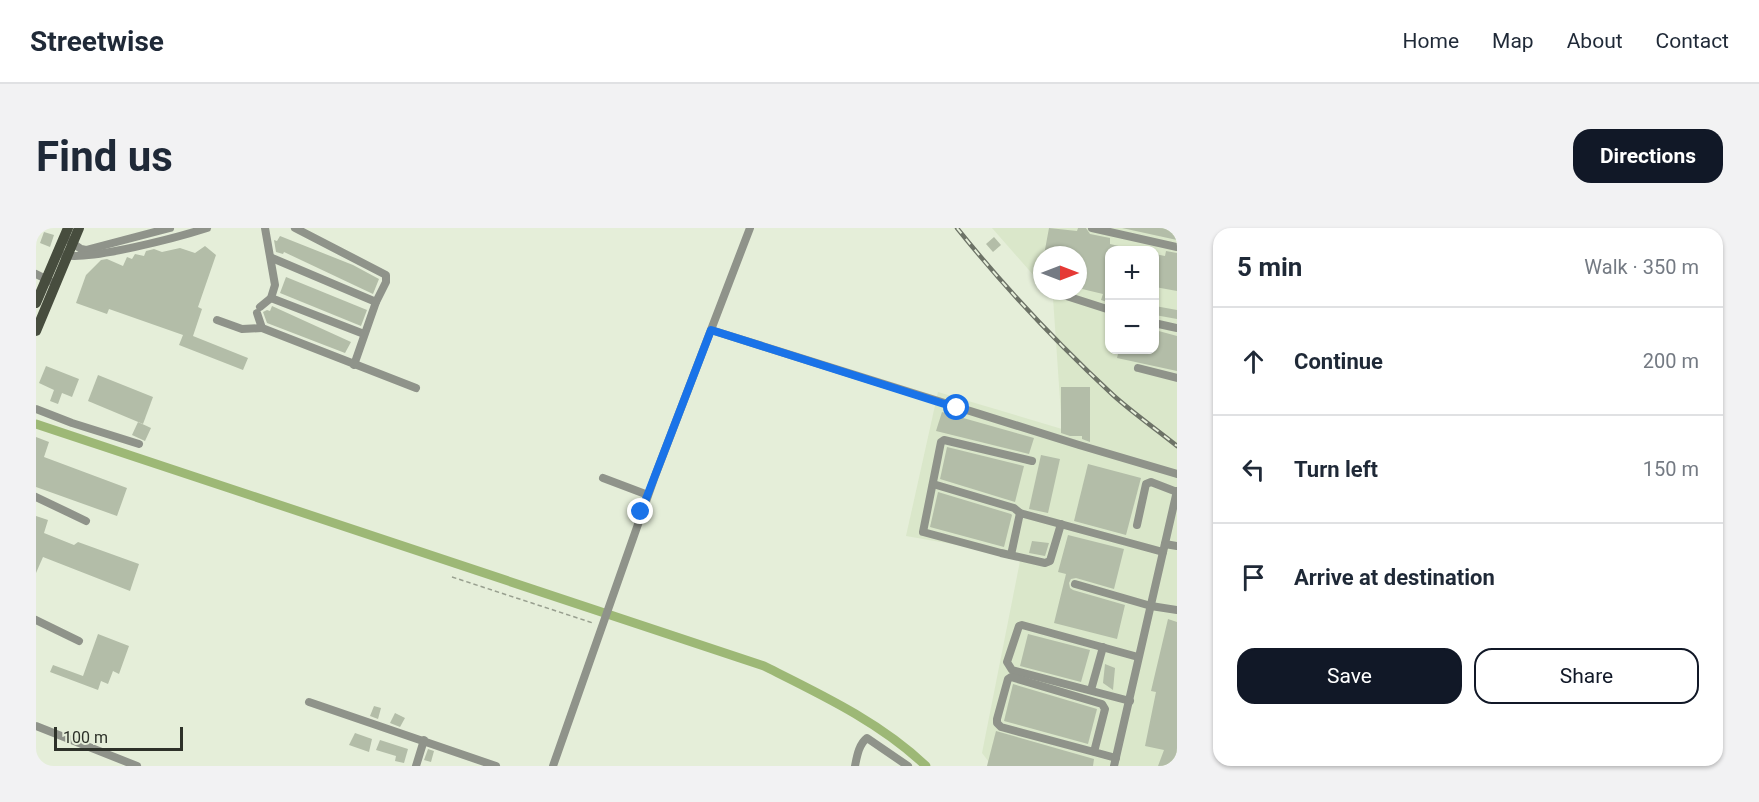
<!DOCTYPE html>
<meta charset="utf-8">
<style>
body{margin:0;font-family:Roboto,sans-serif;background:#f2f2f3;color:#1f2937}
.controls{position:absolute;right:18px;top:18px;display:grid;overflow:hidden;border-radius:12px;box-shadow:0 2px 4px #0004}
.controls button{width:54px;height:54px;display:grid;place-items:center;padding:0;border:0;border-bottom:2px solid #e0e1e3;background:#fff;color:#1f2937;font:30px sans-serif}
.compass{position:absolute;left:997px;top:18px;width:54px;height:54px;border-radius:50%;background:#fff;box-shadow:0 2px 4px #0004;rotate:90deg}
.scale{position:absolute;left:18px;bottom:15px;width:129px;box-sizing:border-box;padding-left:6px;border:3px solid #2d3129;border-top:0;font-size:16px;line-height:21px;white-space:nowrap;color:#2d3129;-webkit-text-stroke:4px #e5eed9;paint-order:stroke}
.stop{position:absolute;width:18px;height:18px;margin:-14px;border:4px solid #1a73e8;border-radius:50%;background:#fff}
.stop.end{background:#1a73e8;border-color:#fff;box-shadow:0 2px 6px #0008}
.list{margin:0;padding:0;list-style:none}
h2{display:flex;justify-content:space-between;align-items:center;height:78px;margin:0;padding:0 24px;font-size:26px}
h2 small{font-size:20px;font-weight:400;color:#747a83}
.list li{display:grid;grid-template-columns:39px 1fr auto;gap:18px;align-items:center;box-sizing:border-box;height:108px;padding:0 24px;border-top:2px solid #e0e1e3}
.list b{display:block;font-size:22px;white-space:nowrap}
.list em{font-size:20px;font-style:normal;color:#747a83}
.actions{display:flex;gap:12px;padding:18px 24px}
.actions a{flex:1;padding:14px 0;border:2px solid #111827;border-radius:18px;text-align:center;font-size:21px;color:#111827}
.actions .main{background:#111827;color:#fff}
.icon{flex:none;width:33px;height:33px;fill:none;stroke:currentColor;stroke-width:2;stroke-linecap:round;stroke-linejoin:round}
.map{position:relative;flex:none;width:1141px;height:538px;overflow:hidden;border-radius:18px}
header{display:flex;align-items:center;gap:36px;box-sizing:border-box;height:84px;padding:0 30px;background:#fff;border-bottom:2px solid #e0e1e3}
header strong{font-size:28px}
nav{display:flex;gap:33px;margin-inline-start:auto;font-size:21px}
.intro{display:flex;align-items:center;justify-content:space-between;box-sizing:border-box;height:144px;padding:0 36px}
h1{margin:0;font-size:42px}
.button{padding:15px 27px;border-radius:18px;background:#111827;color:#fff;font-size:21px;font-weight:700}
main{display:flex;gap:36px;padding:0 36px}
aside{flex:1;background:#fff;border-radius:18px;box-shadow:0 2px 4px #0004}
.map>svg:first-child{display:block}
.built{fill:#dae7ca;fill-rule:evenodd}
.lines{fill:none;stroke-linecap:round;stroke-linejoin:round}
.canal{stroke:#9db876;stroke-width:9}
.building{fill:#b3bda8}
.path{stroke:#989f8f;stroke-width:1.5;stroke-dasharray:4.5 3;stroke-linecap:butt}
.minor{stroke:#8f938a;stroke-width:8}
.major{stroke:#474d3e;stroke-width:10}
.rail-casing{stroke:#6d7367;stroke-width:4.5}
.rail{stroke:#e5eed9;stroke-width:2;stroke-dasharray:7;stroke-linecap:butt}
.route{stroke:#1a73e8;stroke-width:8}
</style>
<header>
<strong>Streetwise</strong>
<nav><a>Home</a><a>Map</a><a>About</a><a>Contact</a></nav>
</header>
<div class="intro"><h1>Find us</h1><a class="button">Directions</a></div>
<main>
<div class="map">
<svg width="1141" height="538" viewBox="0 0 1141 538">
<rect width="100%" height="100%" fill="#e5eed9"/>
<path class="built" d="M956 0H1141V538H956L946 525 985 328 870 308 902 164 1026 201 1017 70 1011 63H1042V27H1006V57ZM1074 22H1118V122H1074Z"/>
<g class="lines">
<path class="canal" d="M0 196 728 438C784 466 844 494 890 538"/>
</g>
<g class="building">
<path d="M1013 0 1041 3 1042 0H1050L1054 6 1074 10V16L1087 19V22H1074V75L1065 72 1067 66 1042 60V27H1008Z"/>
<path d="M1086 0H1141V12Z"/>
<path d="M8 4 18 7 14 19 4 15Z"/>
<path d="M244 8 317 37 343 51 337 66 248 24 247 26 240 24 238 12 241 13Z"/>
<path d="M958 9 965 17 957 24 950 16Z"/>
<path d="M169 18 180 27 162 79 166 81 157 108 212 130 207 142 143 117 147 107 73 81 71 86 40 75 50 47 65 32 71 31 87 38 91 29 96 31 99 26 108 28 110 23 118 21 126 24 144 20 159 25Z"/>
<path d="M1130 23 1141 25V63L1119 59V26L1129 28Z"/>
<path d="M250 49 331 82 325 98 244 65Z"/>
<path d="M236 78 315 114 309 125 231 95 227 84 231 82 234 83Z"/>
<path d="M1119 78 1141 82V91L1119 87Z"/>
<path d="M1119 102 1141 108V143L1081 130 1083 122H1119Z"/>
<path d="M10 138 43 151 36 169 26 165 22 176 14 173 18 162 3 155Z"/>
<path d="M62 147 117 169 107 196 52 173Z"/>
<path d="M1025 159H1054V214L1046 211V208H1034L1025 205Z"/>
<path d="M906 184 998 210 993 226 900 203Z"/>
<path d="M102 194 115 200 109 213 96 207Z"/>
<path d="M0 209 13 214 8 229 91 260 81 288 0 259Z"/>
<path d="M911 219 988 238 979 274 904 251Z"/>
<path d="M1005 227 1024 231 1012 285 993 281Z"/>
<path d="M1052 236 1105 250 1090 307 1038 293Z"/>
<path d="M902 264 975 286 976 287 968 319 894 299Z"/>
<path d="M0 288 12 292 8 305 38 317 42 314 103 336 94 363 7 329 0 345Z"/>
<path d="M1032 307 1088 321 1078 361 1040 350 1035 351 1033 355 1034 360 1037 362 1089 377 1081 411 1018 395 1030 346 1022 344Z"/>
<path d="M996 313 1013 315 1009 328 993 325Z"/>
<path d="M1132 391 1141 394V538H1122L1128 522 1109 518 1120 464 1115 463Z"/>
<path d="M62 406 93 418 83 446 77 443 72 456 65 453 62 462 14 444 17 437 47 448Z"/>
<path d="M992 406 1054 422 1045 454 984 438Z"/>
<path d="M1069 436 1079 440 1077 462 1067 455Z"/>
<path d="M977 456 1061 481 1052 516 968 493Z"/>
<path d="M338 478 345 480 342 491 334 488Z"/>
<path d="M359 485 369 490 364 499 354 495Z"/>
<path d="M960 503 1058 531 1057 538H951Z"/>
<path d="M319 505 336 511 333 524 313 517Z"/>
<path d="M344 512 372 521 368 535 359 533 360 528 340 522Z"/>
<path d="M392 521 398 523 395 534 388 532Z"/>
</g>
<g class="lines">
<path class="path" d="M416 349 557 395"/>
<g class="minor">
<path d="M259 0 350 47V54L340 74 318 137"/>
<path d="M1056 0 1141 19"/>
<path d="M32 12 45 21 50 22 134 0"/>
<path d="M28 27C53 33 143 9 171 0"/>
<path d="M236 30 340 74"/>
<path d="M0 46 16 54"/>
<path d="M1021 65 1074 82"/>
<path d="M235 70 328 106"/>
<path d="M224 79 235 70 239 57 229 0"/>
<path d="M221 85 226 100 380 160"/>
<path d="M181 92 206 101 226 100"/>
<path d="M1118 95 1141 100"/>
<path d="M675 102 1043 217 1141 246"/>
<path d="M1102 140 1141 150"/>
<path d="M0 181 36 195 103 216"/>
<path d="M996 233 908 212 905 214 887 304 965 325 1009 335 1014 333 1025 296"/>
<path d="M567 250 612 267"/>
<path d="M897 256 978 280 984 285"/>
<path d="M0 269 50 293"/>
<path d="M1101 297 1110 256 1115 254 1141 264"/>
<path d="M1129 316 1141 318"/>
<path d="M975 327 984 285 1127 324"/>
<path d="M1039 356 1115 378 1141 382"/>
<path d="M0 392 43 413"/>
<path d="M1055 462 1067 419"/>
<path d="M1094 473 976 442 971 434 983 398 986 397 1102 429"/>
<path d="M273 474 460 538"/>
<path d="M0 498 101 538"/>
<path d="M1058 524 965 499 961 495V491L972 451 975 449 1066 476 1069 481 1058 524 1080 530"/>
<path d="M380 538 388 512"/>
<path d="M517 538 619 248 714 0"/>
<path d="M819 538C821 528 823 516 831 510L872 538"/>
<path d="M1078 538 1141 263"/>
</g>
<g class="major">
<path d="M0 75 32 0"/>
<path d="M0 103 43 0"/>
</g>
<g class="rail-casing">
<path id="rail" d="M921 0C969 60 1021 115 1077 167 1097 185 1120 201 1141 218"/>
</g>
<use href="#rail" class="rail"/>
</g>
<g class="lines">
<path class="route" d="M605 284 675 102 921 180"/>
</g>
</svg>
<div class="controls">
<button>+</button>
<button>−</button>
</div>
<svg class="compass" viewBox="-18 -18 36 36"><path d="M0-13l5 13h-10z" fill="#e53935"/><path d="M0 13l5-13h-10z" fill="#747a83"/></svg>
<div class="scale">100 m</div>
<div class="stop" style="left:921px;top:180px"></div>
<div class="stop end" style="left:605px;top:284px"></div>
</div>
<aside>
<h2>5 min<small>Walk · 350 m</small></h2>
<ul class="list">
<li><svg class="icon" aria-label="ahead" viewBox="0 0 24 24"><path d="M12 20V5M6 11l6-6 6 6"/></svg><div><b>Continue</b></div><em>200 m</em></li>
<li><svg class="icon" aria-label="left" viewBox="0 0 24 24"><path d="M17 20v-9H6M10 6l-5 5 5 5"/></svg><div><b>Turn left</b></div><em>150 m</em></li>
<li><svg class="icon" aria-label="arrive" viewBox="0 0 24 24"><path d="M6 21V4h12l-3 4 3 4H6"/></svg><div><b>Arrive at destination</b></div></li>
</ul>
<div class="actions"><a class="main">Save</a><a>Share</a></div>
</aside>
</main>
